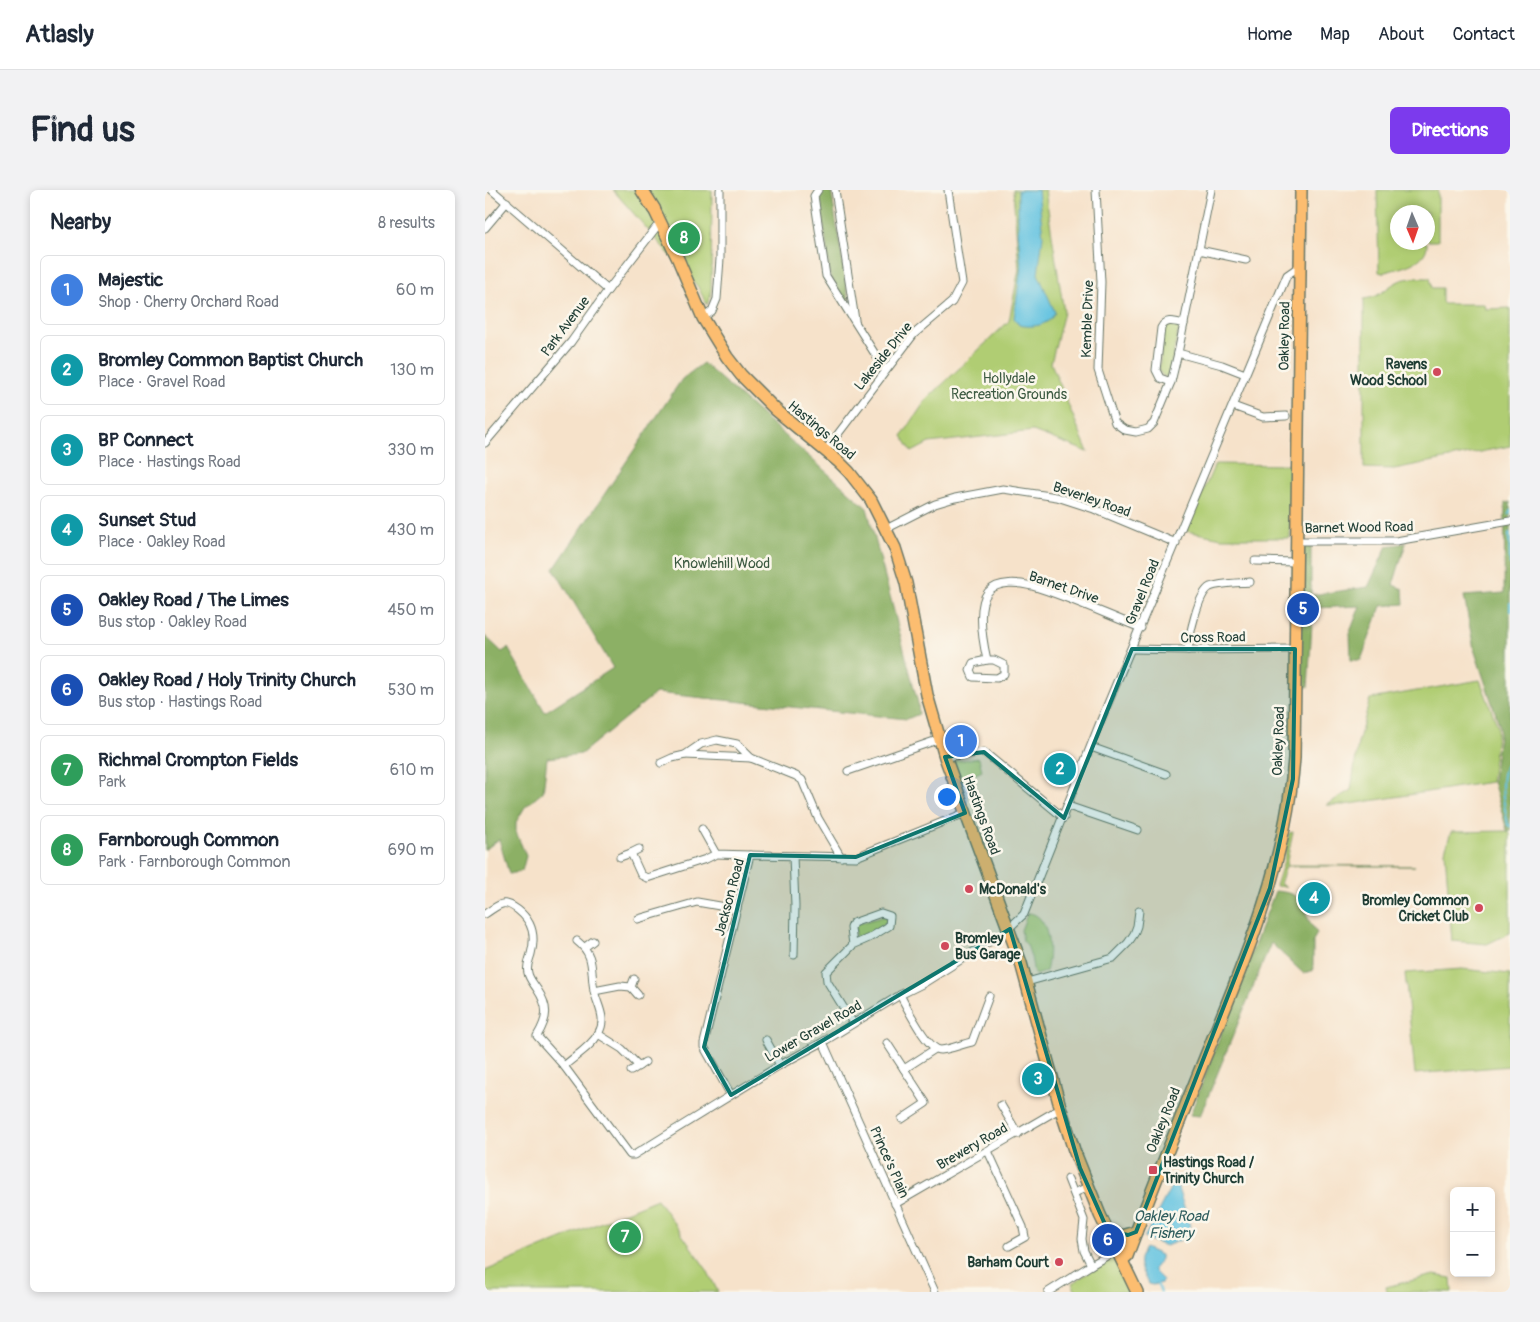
<!DOCTYPE html>
<meta charset="utf-8">
<style>
body{margin:0;font-family:Pangolin,sans-serif;background:#f2f2f3;color:#1f2937}
.controls{position:absolute;right:15px;bottom:15px;display:grid;overflow:hidden;border-radius:8px;box-shadow:0 2px 8px #0003}
.controls button{width:45px;height:45px;display:grid;place-items:center;padding:0;border:0;border-bottom:1px solid #e0e1e3;background:#fff;color:#1f2937;font:25px sans-serif}
.compass{position:absolute;left:905px;top:15px;width:45px;height:45px;border-radius:50%;background:#fff;box-shadow:0 2px 8px #0003;rotate:178deg}
.you{position:absolute;left:461px;top:606px;width:18px;height:18px;margin:-12px;border:4px solid #fff;border-radius:50%;background:#1a73e8;box-shadow:0 0 0 8px #1a73e833}
.badge{display:grid;place-items:center;width:32px;height:32px;border-radius:50%;background:#7c3aed;color:#fff;font-size:16px;font-weight:700}
.pin{position:absolute;translate:-50% -50%;border:2px solid #fff;box-shadow:0 1px 5px #0006}
.list{margin:0;padding:0;list-style:none}
h2{display:flex;justify-content:space-between;align-items:center;height:65px;margin:0;padding:0 20px;font-size:21px}
h2 small{font-size:16px;font-weight:400;color:#747a83}
.list li{display:grid;grid-template-columns:32px 1fr auto;gap:15px;align-items:center;box-sizing:border-box;height:70px;margin:0 10px 10px;padding:0 10px;border:1px solid #e0e1e3;border-radius:8px}
.list b{display:block;font-size:19px;white-space:nowrap}
.list p{margin:0;font-size:16px;white-space:nowrap;color:#747a83}
.list em{font-size:16px;font-style:normal;color:#747a83}
.map{position:relative;flex:none;width:1025px;height:1102px;overflow:hidden;border-radius:8px}
header{display:flex;align-items:center;gap:30px;box-sizing:border-box;height:70px;padding:0 25px;background:#fff;border-bottom:1px solid #e0e1e3}
header strong{font-size:24px}
nav{display:flex;gap:28px;margin-inline-start:auto;font-size:18px}
.intro{display:flex;align-items:center;justify-content:space-between;box-sizing:border-box;height:120px;padding:0 30px}
h1{margin:0;font-size:35px}
.button{padding:12px 22px;border-radius:8px;background:#7c3aed;color:#fff;font-size:18px;font-weight:700}
main{display:flex;gap:30px;padding:0 30px}
aside{flex:1;background:#fff;border-radius:8px;box-shadow:0 2px 8px #0003}
.map>svg:first-child{display:block}
.green{fill:#b0cd73;stroke:#688554}
.forest{fill:#8cb065;stroke:#56764c}
.water{fill:#62c2e0;stroke:#40808a}
.lines{fill:none;stroke-linecap:round;stroke-linejoin:round}
.stream{stroke:#62c2e0;stroke-width:2}
.street-casing{stroke:#6a7768;stroke-width:9}
.primary-casing{stroke:#6a7768;stroke-width:14}
.highway-casing{stroke:#6a7768;stroke-width:15}
.street{stroke:#fff;stroke-width:7}
.primary{stroke:#fcbd6f;stroke-width:11}
.highway{stroke:#fcbd6f;stroke-width:12}
.marked{fill:#0f766e;fill-opacity:0.2;stroke:#0f766e;stroke-width:4;stroke-linejoin:round}
.poi-dot{fill:#d1495b;stroke:#fbf7ec;stroke-width:2}
.labels{text-anchor:middle;stroke-width:5;stroke-linejoin:round;paint-order:stroke}
.street-label{font-size:14px;fill:#1f3d34;stroke:#fbf7ec}
.poi-label{font-size:14px;font-weight:bold;fill:#1f3d34;stroke:#fbf7ec;text-anchor:end}
.park-label{font-size:14px;fill:#3c5a41;stroke:#fbf7ec}
.water-label{font-size:15px;font-style:italic;fill:#305e5f;stroke:#fbf7ec}
</style>
<header>
<strong>Atlasly</strong>
<nav><a>Home</a><a>Map</a><a>About</a><a>Contact</a></nav>
</header>
<div class="intro"><h1>Find us</h1><a class="button">Directions</a></div>
<main>
<aside>
<h2>Nearby<small>8 results</small></h2>
<ul class="list">
<li><span class="badge" style="background:#3f7fe0">1</span><div><b>Majestic</b><p>Shop · Cherry Orchard Road</p></div><em>60 m</em></li>
<li><span class="badge" style="background:#0f9aa8">2</span><div><b>Bromley Common Baptist Church</b><p>Place · Gravel Road</p></div><em>130 m</em></li>
<li><span class="badge" style="background:#0f9aa8">3</span><div><b>BP Connect</b><p>Place · Hastings Road</p></div><em>330 m</em></li>
<li><span class="badge" style="background:#0f9aa8">4</span><div><b>Sunset Stud</b><p>Place · Oakley Road</p></div><em>430 m</em></li>
<li><span class="badge" style="background:#1a4fb4">5</span><div><b>Oakley Road / The Limes</b><p>Bus stop · Oakley Road</p></div><em>450 m</em></li>
<li><span class="badge" style="background:#1a4fb4">6</span><div><b>Oakley Road / Holy Trinity Church</b><p>Bus stop · Hastings Road</p></div><em>530 m</em></li>
<li><span class="badge" style="background:#2e9e5b">7</span><div><b>Richmal Crompton Fields</b><p>Park</p></div><em>610 m</em></li>
<li><span class="badge" style="background:#2e9e5b">8</span><div><b>Farnborough Common</b><p>Park · Farnborough Common</p></div><em>690 m</em></li>
</ul>
</aside>
<div class="map">
<svg width="1025" height="1102" viewBox="0 0 1025 1102">
<rect width="100%" height="100%" fill="#fbf7ec"/>
<filter id="ink" filterUnits="userSpaceOnUse"><feTurbulence type="fractalNoise" baseFrequency=".02" numOctaves="2"/><feDisplacementMap in="SourceGraphic" scale="10" xChannelSelector="R" yChannelSelector="G"/><feConvolveMatrix kernelMatrix="1 2 1 2 8 2 1 2 1" color-interpolation-filters="sRGB"/></filter>
<filter id="wash" filterUnits="userSpaceOnUse"><feTurbulence type="fractalNoise" baseFrequency=".0096" numOctaves="4" result="noise"/><feDisplacementMap in="SourceGraphic" scale="20" xChannelSelector="R" yChannelSelector="G"/><feGaussianBlur stdDeviation="1.12" result="paint"/><feColorMatrix in="noise" values="0 0 0 0 0 0 0 0 0 0 0 0 0 0 0 0 0 1.4 0 .05"/><feComposite in="paint" operator="in"/></filter>
<g filter="url(#wash)">
<rect width="100%" height="100%" fill="#f6e2ca"/>
<g class="green">
<path d="M128 0H227L226 104 222 115 213 97Z"/>
<path d="M528 0H560L579 122 566 173 603 262 548 241 444 253 427 262 417 246 441 210 524 131 534 79Z"/>
<path d="M892 0H953V51H943L942 22H912V52L942 53C943 74 913 78 897 83L894 82V81Z"/>
<path d="M945 88 947 98H957V112L959 114H999L1000 119 1025 118V256L909 279 879 278V109C897 107 899 98 914 91 923 87 935 88 945 88Z"/>
<path d="M684 133 693 135 694 138 683 187 678 186 674 181 679 137Z"/>
<path d="M730 274 806 275 805 348H737L701 341Z"/>
<path d="M995 490 1013 537 1006 592 859 615H841L866 600 873 553 885 509Z"/>
<path d="M494 568 497 581 477 591 469 571Z"/>
<path d="M1022 641 1025 644V743L1002 754 967 751 960 661 966 642Z"/>
<path d="M808 642 801 675 930 676H801L795 694 801 697 791 696 798 674 804 643Z"/>
<path d="M544 723C566 725 566 766 561 781L552 785 549 784 546 767 542 755 538 751 536 740 542 725Z"/>
<path d="M400 726 404 732 385 745 373 750 370 748 371 734Z"/>
<path d="M977 779 1025 784V876L930 884 920 783Z"/>
<path d="M172 1009 222 1080 233 1102H0V1081Z"/>
<path d="M628 1067 646 1102H591L587 1093Z"/>
<path d="M949 1085 966 1088 967 1102H902L901 1097Z"/>
</g>
<g class="forest">
<path d="M337 0H346L365 118 345 86 335 5Z"/>
<path d="M218 173 382 318 433 513 434 524 422 529 171 503 96 564 62 568 58 602 40 617 31 632V642L41 666 37 681 24 684 14 649 0 660V446L17 462 23 458 60 522 128 478 69 379 197 189Z"/>
<path d="M1025 312V642L1022 640 1008 591 1015 537 989 459 979 406 1019 403 1020 313Z"/>
<path d="M921 353 908 395 918 399 919 414 896 416 876 470H866L865 442 875 416 828 418 823 497H814L816 355 826 354V405L883 397 902 356Z"/>
<path d="M790 701C825 703 814 721 832 743L828 751V780L819 784 786 753 715 926 705 925Z"/>
</g>
<g class="water">
<path d="M533 0H553L558 46 553 84 570 122C565 136 546 138 534 135L529 128 536 76 533 43Z"/>
<path d="M690 989 705 1036 700 1048 681 1056 659 1048Z"/>
<path d="M660 1058 676 1065V1069L669 1078V1081L678 1090 676 1093 668 1095 663 1094C656 1078 650 1074 660 1058Z"/>
</g>
<g class="lines">
<g class="stream">
<path d="M1024 324 1025 321"/>
<path d="M1024 343 1025 375"/>
<path d="M1025 413V421"/>
<path d="M1025 567C1011 588 1019 612 1023 635L1025 636"/>
<path d="M672 1094 676 1102"/>
</g>
</g>
</g>
<g filter="url(#ink)">
<g class="lines">
<g class="street-casing">
<g id="street">
<path d="M7 0 123 100"/>
<path d="M333 0 329 6 341 86 400 180"/>
<path d="M350 0 370 130"/>
<path d="M611 0 616 92 613 180 630 233 640 240 651 242 663 239 669 233 686 192 693 163 726 0"/>
<path d="M0 38 22 12"/>
<path d="M714 60 761 70"/>
<path d="M218 128 227 121 232 109 235 69V0"/>
<path d="M693 163 737 175 760 184"/>
<path d="M686 192 675 188 671 180 676 138C681 128 690 132 699 134"/>
<path d="M748 216 778 227 801 226"/>
<path d="M0 253 86 152 123 100 176 31"/>
<path d="M340 261 429 144 467 112 477 93 463 0"/>
<path d="M401 339 450 314 470 308 518 299 572 307 609 319 691 353"/>
<path d="M811 351H911L1025 331"/>
<path d="M770 371 811 372"/>
<path d="M647 459 703 460 810 459"/>
<path d="M703 460C704 447 713 403 725 397 735 393 754 393 765 392"/>
<path d="M502 470C498 452 491 417 503 402 513 390 535 393 547 396 584 407 620 424 656 438"/>
<path d="M502 470H509L519 475V484L512 488 488 487 485 480 488 473Z"/>
<path d="M606 557 681 584"/>
<path d="M200 565 266 568"/>
<path d="M460 567 499 562 579 628"/>
<path d="M176 573 187 568 200 565 216 554 232 550 252 554 266 568 311 586 317 590 333 628 356 667"/>
<path d="M363 581 455 549"/>
<path d="M583 616 653 640"/>
<path d="M217 639 231 664 265 665"/>
<path d="M154 659 146 663 156 685 162 688 221 669 231 664"/>
<path d="M308 666 310 716 309 765"/>
<path d="M135 667 146 663"/>
<path d="M0 724C14 715 18 708 33 720 48 732 51 746 46 764 44 771 41 776 43 783 44 789 49 794 52 799 64 817 63 828 52 846L79 876 145 965H149L295 875 338 852 415 805 439 793 520 742 539 724 616 530 802 85 812 78 815 79"/>
<path d="M153 729 212 712 252 719"/>
<path d="M100 757 108 751"/>
<path d="M149 789 146 797 153 805"/>
<path d="M542 792 628 768 643 753 649 744 652 736 654 721"/>
<path d="M109 801 135 796 146 797"/>
<path d="M415 805C422 817 442 860 456 860 466 859 477 854 487 852L504 806"/>
<path d="M368 833 342 791 341 782 368 755 384 748 404 736 405 726 396 723 368 733 366 738 368 755"/>
<path d="M113 844 137 859 154 876"/>
<path d="M281 850 295 875"/>
<path d="M338 852 450 1102"/>
<path d="M402 853 441 913 417 929"/>
<path d="M79 876C90 866 106 857 113 844 123 828 112 816 109 800 105 780 111 766 92 751"/>
<path d="M419 879 450 859"/>
<path d="M146 881 160 872"/>
<path d="M246 905 219 857V853L265 665 371 667 480 623"/>
<path d="M516 915 533 944"/>
<path d="M503 961 538 1037 540 1047 524 1056"/>
<path d="M589 1003 603 997"/>
<path d="M410 1014 569 922 576 920"/>
<path d="M606 1075 632 1060"/>
<path d="M563 1102 606 1075 599 1061 597 1049 599 1030 583 989"/>
</g>
</g>
<g class="primary-casing">
<g id="primary">
<path d="M169 19 193 69 218 128 242 167 256 185 291 220 354 272 364 282 386 310 410 358 421 393 442 505 460 567 536 773 576 920 589 960 615 1025 652 1102"/>
<path d="M623 1041 637 1046 651 1042"/>
<path d="M637 1070 642 1066C667 999 694 932 721 865 761 768 801 674 809 568L816 0"/>
</g>
</g>
<g class="highway-casing">
<path id="highway" d="M157 0 169 19"/>
</g>
<use href="#street" class="street"/>
<use href="#primary" class="primary"/>
<use href="#highway" class="highway"/>
</g>
</g>
<path class="marked" d="M647 459H810L808 589 785 698 651 1042 643 1045 623 1041 595 978 525 739 246 905 219 857 265 665 371 667 480 623 460 567 499 562 579 628Z"/>
<g class="poi-dot">
<circle cx="952" cy="182" r="5"/>
<circle cx="484" cy="699" r="5"/>
<circle cx="994" cy="718" r="5"/>
<circle cx="460" cy="756" r="5"/>
<rect x="663" y="975" width="10" height="10" rx="2.5"/>
<circle cx="574" cy="1072" r="5"/>
</g>
<g class="labels">
<g class="street-label">
<text transform="translate(602 129) rotate(-88)" y="5">Kemble Drive</text>
<text transform="translate(80 136) rotate(-53)" y="5">Park Avenue</text>
<text transform="translate(799 146) rotate(-89)" y="5">Oakley Road</text>
<text transform="translate(398 166) rotate(-51)" y="5">Lakeside Drive</text>
<text transform="translate(337 240) rotate(40)" y="5">Hastings Road</text>
<text transform="translate(607 309) rotate(19)" y="5">Beverley Road</text>
<text transform="translate(874 337) rotate(-1)" y="5">Barnet Wood Road</text>
<text transform="translate(579 397) rotate(19)" y="5">Barnet Drive</text>
<text transform="translate(657 402) rotate(-68)" y="5">Gravel Road</text>
<text transform="translate(728 447) rotate(-1)" y="5">Cross Road</text>
<text transform="translate(793 551) rotate(-88)" y="5">Oakley Road</text>
<text transform="translate(497 625) rotate(70)" y="5">Hastings Road</text>
<text transform="translate(244 707) rotate(-75)" y="5">Jackson Road</text>
<text transform="translate(328 841) rotate(-30)" y="5">Lower Gravel Road</text>
<text transform="translate(678 930) rotate(-68)" y="5">Oakley Road</text>
<text transform="translate(487 956) rotate(-30)" y="5">Brewery Road</text>
<text transform="translate(405 972) rotate(66)" y="5">Prince's Plain</text>
</g>
<g class="poi-label">
<text x="942" y="179">Ravens<tspan x="942" dy="16">Wood School</tspan></text>
<text x="494" y="704" text-anchor="start">McDonald's</text>
<text x="984" y="715">Bromley Common<tspan x="984" dy="16">Cricket Club</tspan></text>
<text x="470" y="753" text-anchor="start">Bromley<tspan x="470" dy="16">Bus Garage</tspan></text>
<text x="678" y="977" text-anchor="start">Hastings Road /<tspan x="678" dy="16">Trinity Church</tspan></text>
<text x="564" y="1077">Barham Court</text>
</g>
<g class="park-label">
<text x="524" y="193">Hollydale<tspan x="524" dy="16">Recreation Grounds</tspan></text>
<text x="237" y="378">Knowlehill Wood</text>
</g>
<g class="water-label">
<text x="686" y="1031">Oakley Road<tspan x="686" dy="17">Fishery</tspan></text>
</g>
</g>
</svg>
<div class="controls">
<button>+</button>
<button>−</button>
</div>
<svg class="compass" viewBox="-18 -18 36 36"><path d="M0-13l5 13h-10z" fill="#e53935"/><path d="M0 13l5-13h-10z" fill="#747a83"/></svg>
<div class="you"></div>
<div class="pin badge" style="left:476px;top:551px;background:#3f7fe0">1</div>
<div class="pin badge" style="left:575px;top:579px;background:#0f9aa8">2</div>
<div class="pin badge" style="left:553px;top:889px;background:#0f9aa8">3</div>
<div class="pin badge" style="left:829px;top:708px;background:#0f9aa8">4</div>
<div class="pin badge" style="left:818px;top:419px;background:#1a4fb4">5</div>
<div class="pin badge" style="left:623px;top:1050px;background:#1a4fb4">6</div>
<div class="pin badge" style="left:140px;top:1047px;background:#2e9e5b">7</div>
<div class="pin badge" style="left:199px;top:48px;background:#2e9e5b">8</div>
</div>
</main>
